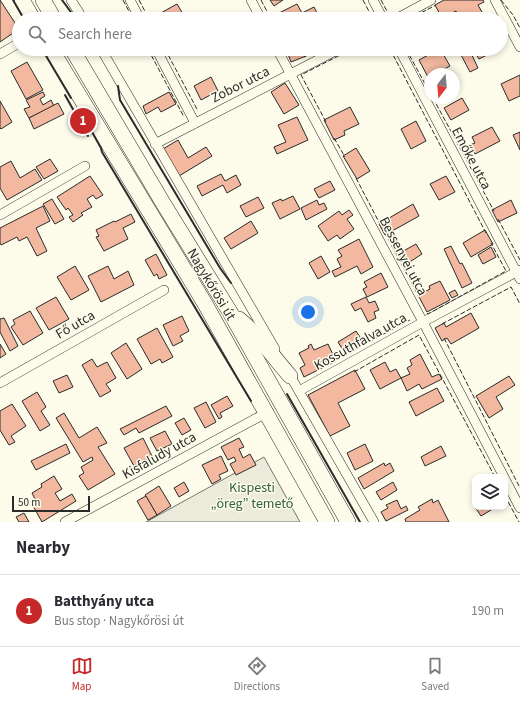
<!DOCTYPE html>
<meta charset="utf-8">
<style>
body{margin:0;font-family:"Source Sans 3",sans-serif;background:#f7f7f7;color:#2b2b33}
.controls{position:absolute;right:12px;bottom:12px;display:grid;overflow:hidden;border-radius:8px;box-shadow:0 2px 6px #0003}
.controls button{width:36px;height:36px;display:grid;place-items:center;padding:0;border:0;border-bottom:1px solid #e1e1e2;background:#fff;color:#2b2b33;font:20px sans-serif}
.compass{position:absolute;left:424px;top:68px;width:36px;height:36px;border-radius:50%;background:#fff;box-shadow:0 2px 6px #0003;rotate:196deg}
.scale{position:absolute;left:12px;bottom:10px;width:78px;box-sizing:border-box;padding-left:4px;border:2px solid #2b2b2b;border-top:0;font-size:11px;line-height:14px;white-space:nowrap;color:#2b2b2b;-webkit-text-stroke:3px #fdfbea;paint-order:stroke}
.you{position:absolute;left:308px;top:312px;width:14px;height:14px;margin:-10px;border:3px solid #fff;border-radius:50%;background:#1a73e8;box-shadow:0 0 0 6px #1a73e833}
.badge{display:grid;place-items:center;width:26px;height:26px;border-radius:50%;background:#c62828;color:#fff;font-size:13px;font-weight:700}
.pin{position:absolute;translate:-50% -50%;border:2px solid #fff;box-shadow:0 1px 4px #0006}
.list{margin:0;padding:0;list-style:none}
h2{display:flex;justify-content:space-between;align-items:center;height:52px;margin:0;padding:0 16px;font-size:17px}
h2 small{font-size:13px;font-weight:400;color:#7c7c81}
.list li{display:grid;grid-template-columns:26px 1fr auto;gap:12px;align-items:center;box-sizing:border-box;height:72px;padding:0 16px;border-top:1px solid #e1e1e2}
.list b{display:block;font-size:15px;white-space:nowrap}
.list p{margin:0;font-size:13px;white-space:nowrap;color:#7c7c81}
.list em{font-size:13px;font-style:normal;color:#7c7c81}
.icon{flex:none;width:22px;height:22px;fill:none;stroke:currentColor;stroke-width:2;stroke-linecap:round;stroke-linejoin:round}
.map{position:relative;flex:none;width:520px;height:522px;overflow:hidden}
.search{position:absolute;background:#fff;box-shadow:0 2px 6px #0003;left:12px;right:12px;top:12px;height:44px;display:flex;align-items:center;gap:10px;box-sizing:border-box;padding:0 14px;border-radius:22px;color:#7c7c81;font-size:15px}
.sheet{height:124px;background:#fff}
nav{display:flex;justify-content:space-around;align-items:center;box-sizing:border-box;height:56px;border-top:1px solid #e1e1e2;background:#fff;font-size:11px;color:#7c7c81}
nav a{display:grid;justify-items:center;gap:2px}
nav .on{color:#c62828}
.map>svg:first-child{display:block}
.green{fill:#ecebdb;stroke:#74746e}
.building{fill:#f2b8a0;stroke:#2b2b2b}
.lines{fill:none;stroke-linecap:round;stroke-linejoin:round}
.minor-casing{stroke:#2b2b2b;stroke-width:10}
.primary-casing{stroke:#2b2b2b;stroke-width:16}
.minor{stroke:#fdfbea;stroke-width:9}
.primary{stroke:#fdfbea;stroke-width:15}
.fence{stroke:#2b2b2b;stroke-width:1;stroke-dasharray:5 2;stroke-linecap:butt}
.wall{stroke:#2b2b2b;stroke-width:2}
.labels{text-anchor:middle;stroke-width:3;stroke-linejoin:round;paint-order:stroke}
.street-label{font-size:14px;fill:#2b2b2b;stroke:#fdfbea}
.park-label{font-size:14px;fill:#34623c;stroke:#fdfbea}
</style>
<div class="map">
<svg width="520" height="522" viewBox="0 0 520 522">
<rect width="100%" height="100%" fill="#fdfbea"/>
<path class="green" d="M264 457 300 522H146Z"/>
<g class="building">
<path d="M0 0 19 29 0 42Z"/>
<path d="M270 0H283L274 6Z"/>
<path d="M444 0H483L484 2 478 5 483 14 475 19H460L456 11 442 18 435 5Z"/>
<path d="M177 4 186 19H161L159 14Z"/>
<path d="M297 4 302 13 314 7 318 15 310 19H277L275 15Z"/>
<path d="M286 49H303L306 56 291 62Z"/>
<path d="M468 49H469L478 68 470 72 460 53Z"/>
<path d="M473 49H499L479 59Z"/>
<path d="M442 52 450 66 435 74H430V77H428L419 60 432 53 434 56Z"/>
<path d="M27 62 43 90 26 99 11 71Z"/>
<path d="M520 75V96L509 101 501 84Z"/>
<path d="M211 77 218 91 201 100 194 86Z"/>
<path d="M285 83 299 105 284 114 271 92Z"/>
<path d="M43 92 45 96 40 99 43 105 51 100 54 106 29 118 24 109 30 107 26 100Z"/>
<path d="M169 92 176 104 161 112 158 107 146 114 143 106Z"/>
<path d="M462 98 469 110 451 120 444 108Z"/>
<path d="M0 101 12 122 1 129 0 128Z"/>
<path d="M58 103 64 114 34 129 29 118Z"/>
<path d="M350 107 359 124 344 131 345 135 334 140 324 120Z"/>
<path d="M297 117 308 140 277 154 274 147 286 142 278 125Z"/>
<path d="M416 121 426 141 411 149 401 129Z"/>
<path d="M492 127 500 141 475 154 470 145 475 143 472 137Z"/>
<path d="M520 132V150L513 135Z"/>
<path d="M178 140 188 158 206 147 212 156 179 176 163 149Z"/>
<path d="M356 148 370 171 357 179 343 156Z"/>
<path d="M50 159 58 171 44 179 36 167Z"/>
<path d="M11 161 20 178 35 169 42 180 7 200 0 188V167Z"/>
<path d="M221 174 225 181 236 175 241 185 227 193 223 185 202 196 197 186Z"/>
<path d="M90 176 103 195 96 199 93 195 87 199 92 207 81 213 83 215 73 222 69 217 73 215 68 208 66 210 57 197Z"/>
<path d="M446 176 455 192 439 200 430 184Z"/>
<path d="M330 181 335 190 319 198 314 189Z"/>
<path d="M293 196 300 209 280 219 272 203 281 199 282 201Z"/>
<path d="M258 197 264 208 246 217 240 206Z"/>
<path d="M52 199 64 219 55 224 43 204Z"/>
<path d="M317 200 319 205 324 203 327 209 306 220 301 208Z"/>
<path d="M511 200 517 213 498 222 492 210Z"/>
<path d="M413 204 419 216 385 235 379 224Z"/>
<path d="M43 206 50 221 36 228 47 251 37 256 27 237 19 241 17 237 1 245 0 243V228Z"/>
<path d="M349 210 353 215 347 219 354 229 340 239 337 235 328 241 318 226 339 211 342 215Z"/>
<path d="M131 214 135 222 123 228 128 239 104 251 96 237 99 236 96 230 114 221 115 222Z"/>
<path d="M251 221 258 233 231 249 224 238Z"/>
<path d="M485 230 493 244 471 257 463 243Z"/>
<path d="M359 239 373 267 361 274 357 266 335 277 332 271 341 267 337 259 342 256 338 250Z"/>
<path d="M416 244 422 254 405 265 398 254Z"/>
<path d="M451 246 460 264 462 263 472 283 462 288 444 249Z"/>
<path d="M491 247 496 257 483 264 478 255Z"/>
<path d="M156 254 167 275 159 279 157 274 154 276 145 260Z"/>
<path d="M321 256 330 272 318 279 309 263Z"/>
<path d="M75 266 89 290 71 300 57 277Z"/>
<path d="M108 266 114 279 128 271 134 285 101 302 88 276Z"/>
<path d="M381 273 388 287 367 297 363 289 367 287 364 282Z"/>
<path d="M440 281 450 300 427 312 418 295 430 289 429 286Z"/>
<path d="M455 290 458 295 452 298 449 293Z"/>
<path d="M56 297 69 319 49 330 36 308Z"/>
<path d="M366 297 369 303 375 301 379 310 374 312 376 318 368 322 361 308 355 311 351 304Z"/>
<path d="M30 311 43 333 23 345 11 327 15 324 13 320Z"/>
<path d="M471 313 479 328 451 344 447 338 442 341 435 328 444 323 446 327Z"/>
<path d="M182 316 189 331 180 336 183 341 173 346 163 325Z"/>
<path d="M4 318 18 346 10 351 0 332V319Z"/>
<path d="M157 328 173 357 162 363 160 359 151 364 137 339Z"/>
<path d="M356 331 362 340 344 352 338 342Z"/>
<path d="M126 343 142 369 127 379 111 353Z"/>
<path d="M0 344 6 354 0 358Z"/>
<path d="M311 344 314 350 328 344 336 361 304 377 300 368 305 365 299 353 309 348 308 346Z"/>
<path d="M420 354 432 377 439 374 442 379 422 389 419 384 407 391 401 378 410 374 407 368 412 365 410 360Z"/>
<path d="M92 359 97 367 107 362 116 378 106 384 111 391 100 397 82 365Z"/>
<path d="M385 362 390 372 396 369 401 378 380 389 370 370Z"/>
<path d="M355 370 365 389 338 403 350 426 330 436 308 395Z"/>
<path d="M67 375 73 387 59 393 53 381Z"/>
<path d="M509 376 515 385 496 397 503 409 489 418 476 396Z"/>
<path d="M437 388 444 401 416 416 409 402Z"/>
<path d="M37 392 46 407 41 411 50 425 40 431 22 401Z"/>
<path d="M227 396 233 406 220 413 222 417 219 419 211 405Z"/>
<path d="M206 402 216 422 205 428 194 408Z"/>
<path d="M12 404 26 426 11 436 15 442 9 445 0 430V411Z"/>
<path d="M166 406 172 416 139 433 136 428 124 435 120 429Z"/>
<path d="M64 413 79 438 97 427 107 443 98 447 115 474 88 490 79 476 84 473 81 467 93 460 92 457 83 462 56 418Z"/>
<path d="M184 418 191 430 182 435 175 423Z"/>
<path d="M165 431 172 444 157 451 150 438Z"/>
<path d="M143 438 152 456 134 466 124 448Z"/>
<path d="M239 438 244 447 239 449 243 458 250 454 256 465 236 475 230 464 236 461 234 457 228 460 221 447Z"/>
<path d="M66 444 70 453 36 470 31 461Z"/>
<path d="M365 444 373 461 355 470 347 453Z"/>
<path d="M441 446 446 456 425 466 421 457Z"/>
<path d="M221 456 228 471 219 475 221 479 212 484 202 465Z"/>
<path d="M384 463 385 466 390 463 394 471 364 489 358 478Z"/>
<path d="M54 476 62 489 55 493 60 501 72 494 76 501 42 522 32 504 36 501 32 493 42 487 41 484Z"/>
<path d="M184 482 189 491 179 497 174 488Z"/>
<path d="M393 482 397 490 381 500 376 492Z"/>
<path d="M159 486 171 506 157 515 145 495Z"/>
<path d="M146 496 157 515 148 520 137 501Z"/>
<path d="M432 499 433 503 438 500 449 522H406L405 519 420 510 418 507Z"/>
<path d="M397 500 401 509 406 506 408 510 386 521 381 512 388 508 386 505Z"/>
<path d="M475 507H496L481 516Z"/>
<path d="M24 513 29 522H19L16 517Z"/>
</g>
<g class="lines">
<g class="minor-casing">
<g id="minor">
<path d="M71 0 83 19"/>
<path d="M130 0 140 19"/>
<path d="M251 0 261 19"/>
<path d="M373 0 383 19"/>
<path d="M495 0 520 47"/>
<path d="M396 19 431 0"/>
<path d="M101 49 275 349"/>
<path d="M156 49 195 123"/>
<path d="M277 49 423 322 504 477"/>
<path d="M399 49 520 279"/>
<path d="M0 54 19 43"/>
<path d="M155 144 339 49"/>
<path d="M0 215 85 166"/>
<path d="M288 372 374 522"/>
<path d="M0 383 164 290"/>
<path d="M299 391 423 322 520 270"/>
<path d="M505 479 520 508"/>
<path d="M65 522 266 413"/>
</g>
</g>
<g class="primary-casing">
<g id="primary">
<path d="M22 0 33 19"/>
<path d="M43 0 54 19"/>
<path d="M51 49 204 302 327 522"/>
<path d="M72 49 163 203 230 312 348 522"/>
<path d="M239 319C259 335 273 357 290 376"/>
</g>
</g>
<use href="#minor" class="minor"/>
<use href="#primary" class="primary"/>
<g class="fence">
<path d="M123 0 133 19"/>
<path d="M139 0 149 19"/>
<path d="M261 0 271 19"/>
<path d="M363 0 373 19"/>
<path d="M381 0 388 13"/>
<path d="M501 0 513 15 520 28"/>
<path d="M409 19 436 5"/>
<path d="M148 49 184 117"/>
<path d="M165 49 198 111"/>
<path d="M390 49 486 233"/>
<path d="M406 49 430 93"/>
<path d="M304 57 319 49"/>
<path d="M433 98 494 211"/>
<path d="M326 122 301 75 352 49"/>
<path d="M334 138 345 157"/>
<path d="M356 178 381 226"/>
<path d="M498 219 520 260"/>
<path d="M385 233 419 297"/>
<path d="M427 313 428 314 506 271 491 243"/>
<path d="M442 324 511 287 520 304"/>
<path d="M444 338 520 488"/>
<path d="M333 361 410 320"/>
<path d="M354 372 419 335 495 477"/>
<path d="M505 496 519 522"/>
</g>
<g class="wall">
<path d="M13 0 24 19"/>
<path d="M62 0 76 19"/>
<path d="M42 49 71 98"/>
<path d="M118 86 120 100 220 268 231 283"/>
<path d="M65 95 88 136"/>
<path d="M87 123 101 148 102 152 251 401"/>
<path d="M287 394 360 522"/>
</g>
</g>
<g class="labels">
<g class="street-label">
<text transform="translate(240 84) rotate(-27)" y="5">Zobor utca</text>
<text transform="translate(472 158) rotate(62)" y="5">Emőke utca</text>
<text transform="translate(404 256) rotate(62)" y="5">Bessenyei utca</text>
<text transform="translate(212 284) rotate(59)" y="5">Nagykőrösi út</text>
<text transform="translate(75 324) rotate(-30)" y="5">Fő utca</text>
<text transform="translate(360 341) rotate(-29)" y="5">Kossuthfalva utca</text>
<text transform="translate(159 455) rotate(-29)" y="5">Kisfaludy utca</text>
</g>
<g class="park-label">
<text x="252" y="492">Kispesti<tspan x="252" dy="16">„öreg” temető</tspan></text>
</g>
</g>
</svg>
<div class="controls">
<button><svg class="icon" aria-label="layers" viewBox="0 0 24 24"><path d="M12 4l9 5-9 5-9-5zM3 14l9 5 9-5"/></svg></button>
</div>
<svg class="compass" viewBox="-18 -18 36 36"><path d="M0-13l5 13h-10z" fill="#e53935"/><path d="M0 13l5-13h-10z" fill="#7c7c81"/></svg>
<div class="scale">50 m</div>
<div class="you"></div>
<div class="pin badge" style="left:83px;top:121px">1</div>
<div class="search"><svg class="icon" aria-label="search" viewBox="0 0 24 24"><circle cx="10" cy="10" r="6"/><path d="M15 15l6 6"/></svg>Search here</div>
</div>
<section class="sheet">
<h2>Nearby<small></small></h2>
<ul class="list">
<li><span class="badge">1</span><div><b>Batthyány utca</b><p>Bus stop · Nagykőrösi út</p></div><em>190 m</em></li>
</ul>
</section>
<nav>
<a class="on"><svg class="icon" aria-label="map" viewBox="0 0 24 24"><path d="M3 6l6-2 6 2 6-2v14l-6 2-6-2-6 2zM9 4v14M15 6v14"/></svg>Map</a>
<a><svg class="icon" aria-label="directions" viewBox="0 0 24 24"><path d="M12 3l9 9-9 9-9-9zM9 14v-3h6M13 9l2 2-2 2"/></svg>Directions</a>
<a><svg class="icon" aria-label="saved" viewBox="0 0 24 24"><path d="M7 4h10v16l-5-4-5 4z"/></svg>Saved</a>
</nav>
